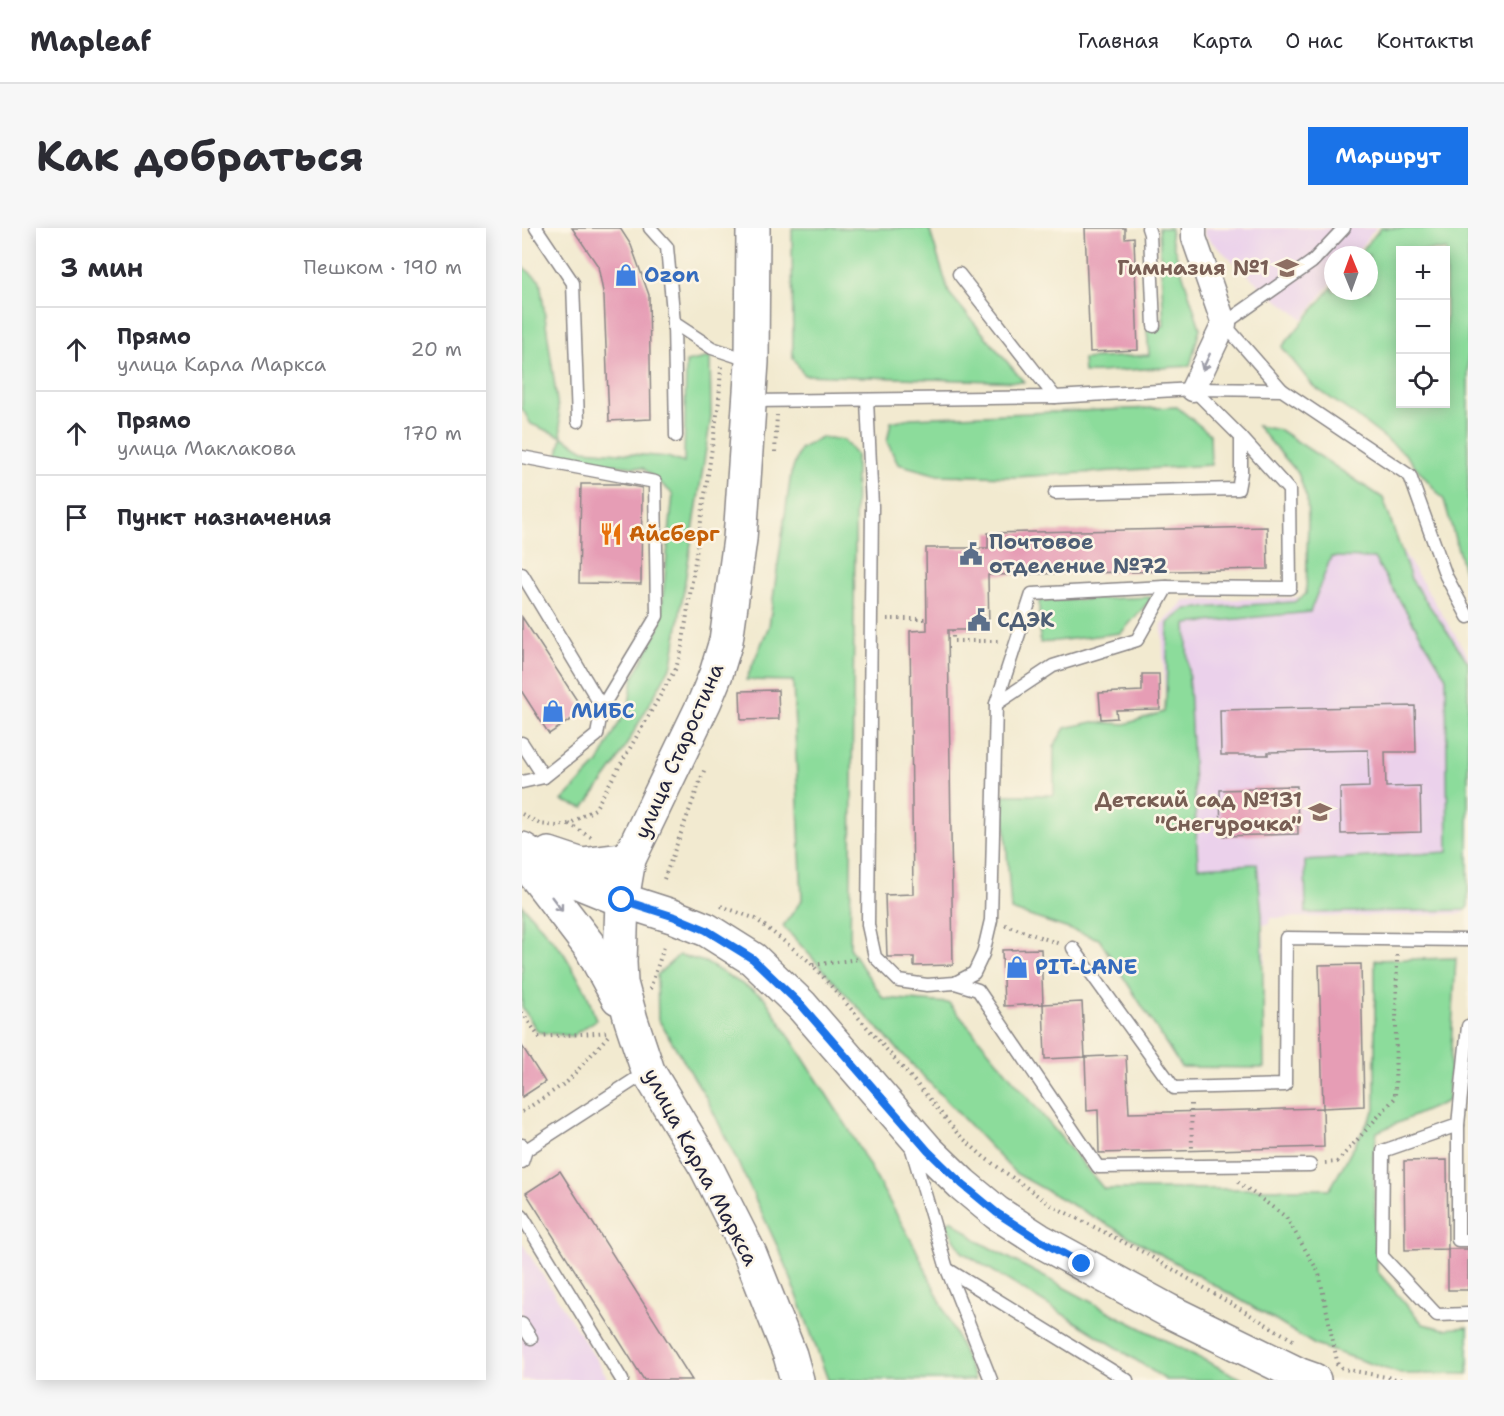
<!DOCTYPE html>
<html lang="ru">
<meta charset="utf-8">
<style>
body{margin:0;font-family:"Shantell Sans",sans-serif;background:#f7f7f7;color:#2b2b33}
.controls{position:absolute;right:18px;top:18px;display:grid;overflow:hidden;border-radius:0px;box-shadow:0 3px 15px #0003}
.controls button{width:54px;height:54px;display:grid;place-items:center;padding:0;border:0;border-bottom:2px solid #e1e1e2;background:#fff;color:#2b2b33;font:30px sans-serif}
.compass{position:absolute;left:802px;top:18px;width:54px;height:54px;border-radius:50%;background:#fff;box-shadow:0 3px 15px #0003;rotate:359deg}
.stop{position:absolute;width:18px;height:18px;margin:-14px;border:4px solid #1a73e8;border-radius:50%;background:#fff}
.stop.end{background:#1a73e8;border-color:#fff;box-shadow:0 2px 6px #0008}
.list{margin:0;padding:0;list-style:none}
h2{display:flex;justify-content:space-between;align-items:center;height:78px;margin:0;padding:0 24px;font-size:26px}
h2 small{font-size:20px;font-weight:400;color:#7c7c81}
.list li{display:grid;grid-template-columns:39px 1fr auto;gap:18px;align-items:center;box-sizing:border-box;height:84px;padding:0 24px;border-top:2px solid #e1e1e2}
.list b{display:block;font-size:22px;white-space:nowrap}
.list p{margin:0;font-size:20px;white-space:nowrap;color:#7c7c81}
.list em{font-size:20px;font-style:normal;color:#7c7c81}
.icon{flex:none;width:33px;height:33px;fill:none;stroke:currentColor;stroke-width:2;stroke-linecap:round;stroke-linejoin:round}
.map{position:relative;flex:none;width:946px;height:1152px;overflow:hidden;border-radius:0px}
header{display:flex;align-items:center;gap:36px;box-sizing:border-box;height:84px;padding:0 30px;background:#fff;border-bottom:2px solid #e1e1e2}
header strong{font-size:28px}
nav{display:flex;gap:33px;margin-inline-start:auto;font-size:21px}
.intro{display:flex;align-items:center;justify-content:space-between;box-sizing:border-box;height:144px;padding:0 36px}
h1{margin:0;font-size:42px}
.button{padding:15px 27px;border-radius:0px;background:#1a73e8;color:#fff;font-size:21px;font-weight:700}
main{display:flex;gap:36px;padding:0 36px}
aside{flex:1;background:#fff;border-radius:0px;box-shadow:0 3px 15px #0003}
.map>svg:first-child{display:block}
.built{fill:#ebd1eb}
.green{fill:#8cdc9b;stroke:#577f6b;stroke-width:1.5;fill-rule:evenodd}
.building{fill:#e69db5}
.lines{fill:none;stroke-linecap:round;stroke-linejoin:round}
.lane-casing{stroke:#8a8686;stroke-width:15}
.street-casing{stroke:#8a8686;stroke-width:27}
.secondary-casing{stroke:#8a8686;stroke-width:36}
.path{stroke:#8a8686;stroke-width:4;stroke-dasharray:1.5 4.5;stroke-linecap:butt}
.lane{stroke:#fff;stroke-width:12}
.street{stroke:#fff;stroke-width:24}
.secondary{stroke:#fff;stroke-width:33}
.oneway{stroke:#9c9ca7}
.route{stroke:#1a73e8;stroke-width:8}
.labels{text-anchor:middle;stroke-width:5;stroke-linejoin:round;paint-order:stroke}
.education-label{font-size:21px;font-weight:bold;fill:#785e54;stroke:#fcf5e5;text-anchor:end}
.shop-label{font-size:21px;font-weight:bold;fill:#366cbe;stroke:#fcf5e5;text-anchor:start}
.food-label{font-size:21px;font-weight:bold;fill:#c56008;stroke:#fcf5e5;text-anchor:start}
.service-label{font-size:21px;font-weight:bold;fill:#4e5e75;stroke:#fcf5e5;text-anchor:start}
.street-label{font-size:21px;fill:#22223b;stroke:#fcf5e5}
</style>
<header>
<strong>Mapleaf</strong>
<nav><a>Главная</a><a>Карта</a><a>О нас</a><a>Контакты</a></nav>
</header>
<div class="intro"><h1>Как добраться</h1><a class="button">Маршрут</a></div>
<main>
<aside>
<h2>3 мин<small>Пешком · 190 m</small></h2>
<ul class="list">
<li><svg class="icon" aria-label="ahead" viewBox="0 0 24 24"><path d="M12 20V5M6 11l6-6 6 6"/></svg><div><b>Прямо</b><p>улица Карла Маркса</p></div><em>20 m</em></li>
<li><svg class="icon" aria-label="ahead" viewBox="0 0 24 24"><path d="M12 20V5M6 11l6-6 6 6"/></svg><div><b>Прямо</b><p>улица Маклакова</p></div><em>170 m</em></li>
<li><svg class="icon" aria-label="arrive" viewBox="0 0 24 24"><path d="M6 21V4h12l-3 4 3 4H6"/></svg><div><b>Пункт назначения</b></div></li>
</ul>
</aside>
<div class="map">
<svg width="946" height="1152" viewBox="0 0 946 1152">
<rect width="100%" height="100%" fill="#fcf5e5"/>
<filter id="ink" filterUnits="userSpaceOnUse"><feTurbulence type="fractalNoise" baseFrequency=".0167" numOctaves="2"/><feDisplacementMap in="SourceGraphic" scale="12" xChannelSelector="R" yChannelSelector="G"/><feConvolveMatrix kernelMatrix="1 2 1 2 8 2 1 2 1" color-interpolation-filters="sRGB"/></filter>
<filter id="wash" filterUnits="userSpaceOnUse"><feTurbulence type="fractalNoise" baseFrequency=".008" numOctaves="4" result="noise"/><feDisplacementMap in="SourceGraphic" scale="24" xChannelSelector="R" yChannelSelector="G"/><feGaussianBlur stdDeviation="1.35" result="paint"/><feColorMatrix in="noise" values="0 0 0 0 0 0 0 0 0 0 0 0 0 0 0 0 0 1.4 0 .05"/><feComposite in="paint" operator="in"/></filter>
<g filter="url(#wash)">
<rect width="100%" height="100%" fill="#f2ead0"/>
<g class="built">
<path d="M682 0H854L832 27H811V53L781 91 746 65 682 7Z"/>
<path d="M791 322H880L946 428V680L940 686 748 690 747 696 741 697 743 735 654 738 640 396 662 373 793 369Z"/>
<path d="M0 1015 84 1147V1152H0Z"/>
</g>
<g class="green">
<path d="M270 0H407L427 65 502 154 282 147 271 130Z"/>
<path d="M637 0H649V10L678 100 668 138 562 145 561 131 627 127 625 101 642 98Z"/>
<path d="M859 0H946V357L922 272 882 225 833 187 791 158 760 119 811 58V63H847V27H836ZM878 22H924V176H878Z"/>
<path d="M0 38 18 53 40 209 62 222 145 229 162 235 164 134 188 129 189 189 150 436 93 537 62 580 40 573 76 535 107 476 111 450 138 398 151 266 121 240 35 231 40 209 9 196 0 180Z"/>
<path d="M655 179 688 206 689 237 494 249 416 247 376 236 365 214 369 194 389 190Z"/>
<path d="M735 198 758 202 861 270 889 351 946 434V677L944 682 784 685 783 633 926 624 924 449 852 330 809 329 788 384 664 396 676 639 735 636 740 686 742 840 659 839 577 711 489 682 481 567H532V518L543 500 571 494 603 496 642 484 644 468 646 395 664 381 772 374 784 366 786 294 785 271 776 245Z"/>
<path d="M299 209 322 212 334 227 328 721 361 770 427 775 582 961H808L853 881V732L934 730 926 873 855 904 851 929 855 1043 901 1096 922 1101 946 1099V1146H879L793 1117 741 1085 647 1031 493 945 329 772 261 698 280 672 271 453 224 452 247 398 269 246 278 221Z"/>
<path d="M631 369 599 405 518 415 517 373Z"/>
<path d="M0 677 41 724 64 763 74 792 50 808 16 804 0 779Z"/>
<path d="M157 727 183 734 242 769 326 900 393 1019 438 1116 453 1152H306L264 1037 224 951 184 869 136 791 135 747Z"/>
<path d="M430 992 459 1015 601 1091 722 1152H644L594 1119 440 1024 424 996Z"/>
</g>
<g id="blocks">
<g class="building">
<path d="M50 0H98L109 17 127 67 129 191 87 193 82 69 76 38Z"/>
<path d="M563 0H603V10L612 9 616 122 568 124Z"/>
<path d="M59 256H100L120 260 119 356 57 355Z"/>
<path d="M745 299 746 341 466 347 467 402H426L431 737 392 738V729H365L363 667 391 666 388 403 405 402 404 320H466V305Z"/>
<path d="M0 389 62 483 27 506 0 464Z"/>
<path d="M620 446H637L638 481 594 482 595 490 579 491 577 465 620 463Z"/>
<path d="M256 462 257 491 219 492 218 463Z"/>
<path d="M893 478 894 524H863L864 559 898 558 899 604 819 606 818 560 847 559 846 522 746 524V527H699L698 482Z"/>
<path d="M775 558 776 606 699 608 698 562 732 561V559Z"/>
<path d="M519 721 521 776 482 778 480 722Z"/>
<path d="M839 736 842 878 801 880 797 737Z"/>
<path d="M560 774 563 829 523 831 521 776Z"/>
<path d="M0 818 23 854 0 869Z"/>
<path d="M604 827 607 885 801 880 802 919 577 925 576 882 565 883 563 829Z"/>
<path d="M925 932 926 1021 883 1022 882 933Z"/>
<path d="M38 943 170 1152H122L4 965Z"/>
<rect x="926" y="1021" width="20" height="41"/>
</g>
</g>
</g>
<g filter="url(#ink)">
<use href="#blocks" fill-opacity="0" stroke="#8a8686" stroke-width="1.5"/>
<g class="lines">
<g class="lane-casing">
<g id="lane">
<path d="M14 0 51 55 56 193"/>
<path d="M128 0 145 19 152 95 190 120 229 133"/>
<path d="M626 0 628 6 632 98"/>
<path d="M152 95 154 208"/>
<path d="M760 162 702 96 790 34 822 0"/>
<path d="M533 169 671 161 760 162 888 248 924 348 946 389"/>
<path d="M345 172 350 278 346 697 353 729 377 753 405 757 433 755 452 745 461 726 469 692 474 476 510 366 642 359 768 360 767 262 719 209 671 161"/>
<path d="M228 173 533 169 437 46"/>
<path d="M0 229 133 254 135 388 80 479 75 507 22 549 0 554"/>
<path d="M533 265 716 261 719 245V209"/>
<path d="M0 346 80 479"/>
<path d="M474 476 531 438 615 412 645 359"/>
<path d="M0 515 22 549"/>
<path d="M551 720 652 860 763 857 764 710 946 712"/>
<path d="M433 755 456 762 576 939 788 937"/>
<path d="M946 798 936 897 861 923 860 1028 915 1087 946 1086"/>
<path d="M936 897V1012H946"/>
<path d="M0 917 4 922 126 843"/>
<path d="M389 918 425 1041 469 1152"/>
<path d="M0 934 4 922"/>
<path d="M0 988 100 1152"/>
<path d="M425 1041 605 1152"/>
<path d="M0 1096 9 1110"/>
</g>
</g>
<g class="street-casing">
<path id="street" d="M671 161 702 96 672 10V0"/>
</g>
<g class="secondary-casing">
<g id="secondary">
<path d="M231 0 230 134 218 311 204 413 194 446 183 473 107 631 100 672 98 734 99 755 109 792 126 843 184 939 228 1026 268 1127 275 1152"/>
<path d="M0 621 46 650 100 672 153 689 185 702 231 731 280 778 406 923 440 956 475 985 517 1012 647 1083 778 1147 792 1152"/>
<path d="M27 626 60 637 107 631"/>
<path d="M0 630 69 720 96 770"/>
</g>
</g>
<g class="path">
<path d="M253 224 255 187"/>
<path d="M365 391H405"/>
<path d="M431 402V413H479"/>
<path d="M0 586 18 596 35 598 47 596 73 581 154 440 160 420 197 173 199 138"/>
<path d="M47 596 69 609"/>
<path d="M142 651 183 540"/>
<path d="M199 678 234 691 288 734 406 869 435 905 463 930 529 977 621 1024 771 1112"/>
<path d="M483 697 538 716"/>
<path d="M291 737 337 731"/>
<path d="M128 761 142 719"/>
<path d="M0 784 17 809 87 804"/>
<path d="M669 876 670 922"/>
<path d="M0 884 45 854 86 808"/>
<path d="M803 935 815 934 873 870 875 727"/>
<path d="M716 954 764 989 797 1045 816 1138"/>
<path d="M814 1136 822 1141 880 1152"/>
</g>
<use href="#lane" class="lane"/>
<use href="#street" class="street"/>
<use href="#secondary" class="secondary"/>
</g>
<defs><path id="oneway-shaft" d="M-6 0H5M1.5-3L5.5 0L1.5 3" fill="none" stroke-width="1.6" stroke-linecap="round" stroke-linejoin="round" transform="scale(1.5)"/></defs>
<g class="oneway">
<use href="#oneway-shaft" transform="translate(684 134) rotate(115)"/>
<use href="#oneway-shaft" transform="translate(35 676) rotate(53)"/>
</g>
</g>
<g class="lines" filter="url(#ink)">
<path class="route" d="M100 672 153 689 184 702 231 731 280 778 406 923 440 956 475 985 517 1012 560 1036"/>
</g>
<defs>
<g id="school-bare" transform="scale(1.8)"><path d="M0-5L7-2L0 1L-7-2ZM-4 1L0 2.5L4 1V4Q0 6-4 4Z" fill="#8d6e63" stroke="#fcf5e5" stroke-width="2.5" paint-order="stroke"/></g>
<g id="shop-bare" transform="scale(1.8)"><path d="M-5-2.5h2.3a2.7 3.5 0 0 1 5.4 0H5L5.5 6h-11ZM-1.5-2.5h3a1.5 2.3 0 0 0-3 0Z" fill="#3f7fe0" stroke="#fcf5e5" stroke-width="2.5" paint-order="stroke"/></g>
<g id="restaurant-bare" transform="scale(1.8)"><path d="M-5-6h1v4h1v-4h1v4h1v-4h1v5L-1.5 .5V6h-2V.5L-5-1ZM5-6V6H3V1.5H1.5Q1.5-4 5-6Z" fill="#e8710a" stroke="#fcf5e5" stroke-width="2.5" paint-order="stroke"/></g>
<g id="civic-bare" transform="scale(1.8)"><path d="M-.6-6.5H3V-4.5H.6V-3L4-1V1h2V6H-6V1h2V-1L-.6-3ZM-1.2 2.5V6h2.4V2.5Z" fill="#5c6f8a" stroke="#fcf5e5" stroke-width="2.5" paint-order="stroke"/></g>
</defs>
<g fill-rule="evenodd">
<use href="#school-bare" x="765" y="40"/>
<use href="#shop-bare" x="104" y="47"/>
<use href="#restaurant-bare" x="89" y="306"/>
<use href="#civic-bare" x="449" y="326"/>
<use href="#civic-bare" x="457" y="392"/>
<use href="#shop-bare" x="31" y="483"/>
<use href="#school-bare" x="798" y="584"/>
<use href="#shop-bare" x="495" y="739"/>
</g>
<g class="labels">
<g class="education-label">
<text x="747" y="47">Гимназия №1</text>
<text x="780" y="579">Детский сад №131<tspan x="780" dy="24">"Снегурочка"</tspan></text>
</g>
<g class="shop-label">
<text x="122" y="54">Ozon</text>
<text x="49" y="490">МИБС</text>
<text x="513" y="746">PIT-LANE</text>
</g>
<g class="food-label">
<text x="107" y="313">Айсберг</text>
</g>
<g class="service-label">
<text x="467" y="321">Почтовое<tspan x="467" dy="24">отделение №72</tspan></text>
<text x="475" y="399">СДЭК</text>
</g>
<g class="street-label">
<text transform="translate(157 523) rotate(-66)" y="7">улица Старостина</text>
<text transform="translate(179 939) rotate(62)" y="7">улица Карла Маркса</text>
</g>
</g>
</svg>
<div class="controls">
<button>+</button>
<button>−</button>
<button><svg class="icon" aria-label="locate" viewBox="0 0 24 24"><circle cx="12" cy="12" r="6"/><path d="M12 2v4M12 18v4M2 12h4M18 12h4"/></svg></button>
</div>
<svg class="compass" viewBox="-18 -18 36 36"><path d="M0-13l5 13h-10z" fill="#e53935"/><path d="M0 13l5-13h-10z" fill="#7c7c81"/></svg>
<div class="stop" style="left:100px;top:672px"></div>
<div class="stop end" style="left:560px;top:1036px"></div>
</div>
</main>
